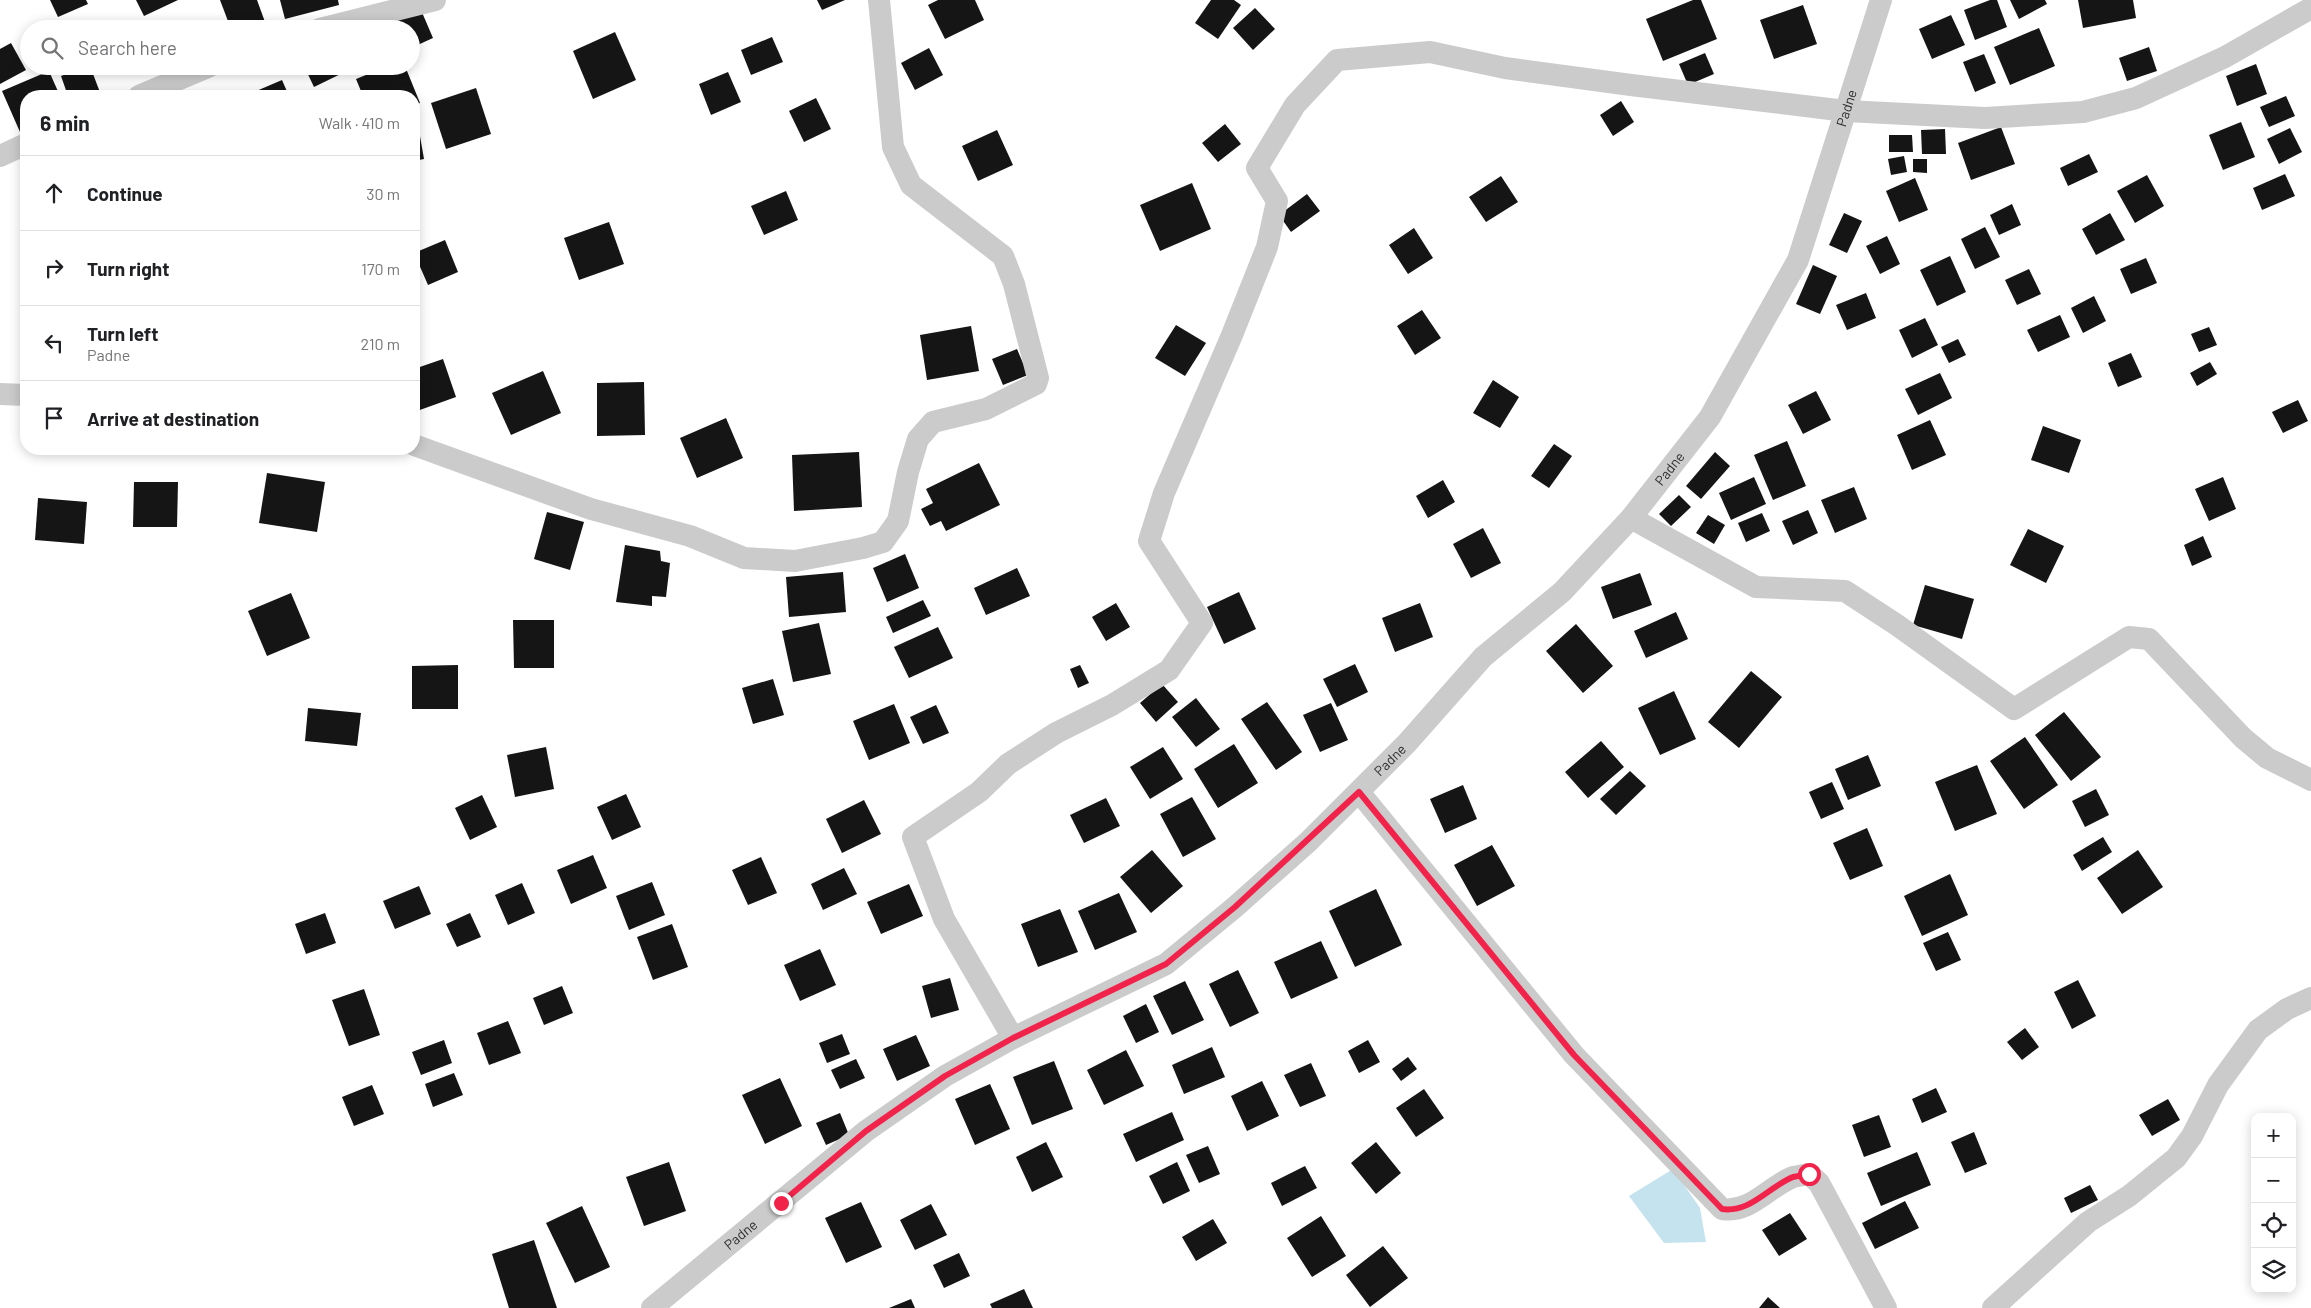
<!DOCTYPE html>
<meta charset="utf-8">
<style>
body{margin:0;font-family:Barlow,sans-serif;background:#f2f2f2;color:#202124}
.controls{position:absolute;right:15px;bottom:15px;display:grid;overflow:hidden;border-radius:10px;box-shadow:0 2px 12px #0003}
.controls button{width:45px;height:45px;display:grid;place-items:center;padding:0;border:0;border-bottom:1px solid #e0e0e0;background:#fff;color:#202124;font:25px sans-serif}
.stop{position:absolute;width:15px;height:15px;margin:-11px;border:4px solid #f2234b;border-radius:50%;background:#fff}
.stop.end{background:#f2234b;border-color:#fff;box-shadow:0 1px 5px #0008}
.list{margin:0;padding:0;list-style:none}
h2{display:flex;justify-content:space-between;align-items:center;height:65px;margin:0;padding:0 20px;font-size:21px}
h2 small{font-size:16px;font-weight:400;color:#757577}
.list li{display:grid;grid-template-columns:32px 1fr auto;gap:15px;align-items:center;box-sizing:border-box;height:75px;padding:0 20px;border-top:1px solid #e0e0e0}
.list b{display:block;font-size:19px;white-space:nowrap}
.list p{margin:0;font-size:16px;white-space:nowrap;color:#757577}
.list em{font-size:16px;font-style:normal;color:#757577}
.icon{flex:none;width:28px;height:28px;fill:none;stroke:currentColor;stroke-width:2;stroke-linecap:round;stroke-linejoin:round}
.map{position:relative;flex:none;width:2311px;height:1308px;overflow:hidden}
.search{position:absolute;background:#fff;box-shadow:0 2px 12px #0003;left:20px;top:20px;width:400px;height:55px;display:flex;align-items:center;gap:12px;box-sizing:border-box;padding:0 18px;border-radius:28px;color:#757577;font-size:19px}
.panel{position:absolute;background:#fff;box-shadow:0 2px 12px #0003;left:20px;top:90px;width:400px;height:365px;border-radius:20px}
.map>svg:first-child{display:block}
.water{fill:#c5e3ee}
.building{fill:#151515}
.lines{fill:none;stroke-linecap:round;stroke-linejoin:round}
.minor{stroke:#cbcbcb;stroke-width:22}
.route{stroke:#f2234b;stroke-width:6}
.labels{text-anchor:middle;stroke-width:5;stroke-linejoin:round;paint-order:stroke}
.street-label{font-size:14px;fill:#2e2e2e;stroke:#fff}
</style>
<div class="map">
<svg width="2311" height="1308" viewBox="0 0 2311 1308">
<rect width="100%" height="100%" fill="#fff"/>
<path class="water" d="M1673 1169 1700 1208 1706 1242 1664 1243 1629 1196Z"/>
<g class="building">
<path d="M50 0H86L88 4 58 17Z"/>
<path d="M136 0H178L144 16Z"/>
<path d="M220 0H257L265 22 246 29H231Z"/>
<path d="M280 0H338L339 5 285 19Z"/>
<path d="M817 0H845L822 10Z"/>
<path d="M938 0H975L984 20 945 39 928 5Z"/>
<path d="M1211 0H1234L1241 5 1218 39 1195 23Z"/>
<path d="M1693 0H1701L1717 39 1663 61 1646 19Z"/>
<path d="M1990 0H1997L2007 27 1975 40 1964 10Z"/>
<path d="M2010 0H2045L2047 4 2019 19Z"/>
<path d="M2078 0H2133L2136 18 2083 28Z"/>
<path d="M1803 5 1817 44 1774 59 1760 20Z"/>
<path d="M1255 8 1275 29 1253 50 1233 28Z"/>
<path d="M421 10 433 38 411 48V29H377Z"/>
<path d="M1951 15 1965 45 1932 59 1919 29Z"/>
<path d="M186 21 190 29H169Z"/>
<path d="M2039 28 2055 66 2010 85 1994 47Z"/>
<path d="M615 32 636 80 593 99 573 51Z"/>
<path d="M772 37 783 62 751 75 741 50Z"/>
<path d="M11 43 26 70 0 84V49Z"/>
<path d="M2149 47 2157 71 2127 81 2119 58Z"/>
<path d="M929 48 943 75 915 90 901 63Z"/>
<path d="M1705 53 1714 74 1688 85 1679 64Z"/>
<path d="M1984 54 1996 83 1975 92 1963 62Z"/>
<path d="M2256 64 2267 94 2237 106 2226 76Z"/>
<path d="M88 66H90L101 95 68 96 61 76Z"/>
<path d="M129 66H155L132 75Z"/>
<path d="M304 66H357L314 87Z"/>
<path d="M388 66H405L420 103 414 105V96H363L356 79Z"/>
<path d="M49 71 60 96H26V129L20 132 2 91Z"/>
<path d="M728 72 741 102 711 115 699 84Z"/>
<path d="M282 80 289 96H245Z"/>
<path d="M476 88 491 134 446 149 431 103Z"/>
<path d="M2286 96 2295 116 2269 127 2260 107Z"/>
<path d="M816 98 831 129 804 142 789 111Z"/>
<path d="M1621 101 1634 122 1613 136 1600 115Z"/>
<path d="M414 119H417L424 159 414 161Z"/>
<path d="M2241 122 2255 157 2223 170 2209 135Z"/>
<path d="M1225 124 1241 144 1218 162 1202 143Z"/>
<path d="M2001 127 2015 164 1971 180 1958 143Z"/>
<path d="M2290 128 2302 152 2279 164 2267 139Z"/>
<path d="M1945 129 1946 154H1922L1921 130Z"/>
<path d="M997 130 1013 165 978 181 962 146Z"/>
<path d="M1889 135H1912L1913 152H1889Z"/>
<path d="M2089 154 2098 172 2068 186 2060 168Z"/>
<path d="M1904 156 1907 172 1891 175 1888 159Z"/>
<path d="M1913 159H1927V173L1913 172Z"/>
<path d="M2285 174 2295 196 2262 210 2253 188Z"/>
<path d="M2147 175 2164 206 2135 223 2117 191Z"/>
<path d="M1501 176 1518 202 1486 222 1469 197Z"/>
<path d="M1915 178 1928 210 1899 222 1886 191Z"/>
<path d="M1192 183 1211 229 1160 251 1140 205Z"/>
<path d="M786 191 798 220 764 235 751 206Z"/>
<path d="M1307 194 1320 211 1291 232 1279 215Z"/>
<path d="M2012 204 2021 225 1999 235 1990 215Z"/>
<path d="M1844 213 1862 221 1847 253 1829 245Z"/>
<path d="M2110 213 2125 240 2096 255 2082 229Z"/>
<path d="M609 222 624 264 579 280 564 238Z"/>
<path d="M1985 227 2000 257 1975 269 1961 239Z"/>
<path d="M1414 228 1433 258 1408 274 1389 245Z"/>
<path d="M1887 236 1900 264 1880 274 1866 246Z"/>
<path d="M445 240 458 272 428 285 414 253Z"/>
<path d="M1950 256 1966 292 1937 306 1920 270Z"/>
<path d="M2146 258 2157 283 2131 294 2120 269Z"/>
<path d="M1813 265 1837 276 1820 314 1796 304Z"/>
<path d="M2029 269 2041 294 2017 305 2005 280Z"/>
<path d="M1866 293 1876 318 1847 330 1836 305Z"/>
<path d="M2094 296 2106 321 2083 333 2071 308Z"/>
<path d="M1422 310 1441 338 1415 355 1397 326Z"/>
<path d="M2060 315 2070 337 2038 352 2027 330Z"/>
<path d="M1925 318 1938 345 1912 358 1899 330Z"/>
<path d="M1176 325 1206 343 1185 376 1155 358Z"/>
<path d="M971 326 979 371 927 380 920 335Z"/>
<path d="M2209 327 2217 345 2199 352 2191 334Z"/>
<path d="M1958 339 1966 355 1949 363 1941 347Z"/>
<path d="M1017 349 1028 375 1003 385 992 359Z"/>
<path d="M2131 353 2142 377 2118 387 2108 363Z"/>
<path d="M443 359 456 397 417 411 414 402V369Z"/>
<path d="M2210 362 2217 374 2197 386 2190 373Z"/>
<path d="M543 371 561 413 511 435 492 393Z"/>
<path d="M1940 373 1952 398 1918 415 1905 389Z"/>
<path d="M1493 380 1519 397 1500 428 1473 413Z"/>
<path d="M644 382 645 435 597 436V383Z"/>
<path d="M1816 391 1831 420 1803 434 1788 405Z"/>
<path d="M2298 400 2308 421 2283 433 2272 412Z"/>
<path d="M726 418 743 458 697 478 680 438Z"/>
<path d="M1930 420 1946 455 1912 470 1897 435Z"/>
<path d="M2043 426 2081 440 2069 473 2031 460Z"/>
<path d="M1787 441 1806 486 1773 500 1754 455Z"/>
<path d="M1554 444 1572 456 1549 488 1531 476Z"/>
<path d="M859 452 862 507 794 511 792 455Z"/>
<path d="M1715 452 1730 466 1701 499 1686 486Z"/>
<path d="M979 463 1000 505 946 531 941 521 930 526 921 509 933 503 926 489Z"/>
<path d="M267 473 325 482 317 532 259 523Z"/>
<path d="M1754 477 1766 504 1731 520 1719 493Z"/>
<path d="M2223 477 2236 509 2209 521 2195 489Z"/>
<path d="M1443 480 1455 502 1428 518 1416 496Z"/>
<path d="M134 482H178L177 527H133Z"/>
<path d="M1854 487 1867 519 1835 533 1821 500Z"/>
<path d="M1679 495 1691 507 1671 526 1659 514Z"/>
<path d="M38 498 87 502 84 544 35 540Z"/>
<path d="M1808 510 1818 533 1793 545 1782 521Z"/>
<path d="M547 512 584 522 570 570 534 559Z"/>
<path d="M1762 513 1770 531 1746 542 1738 523Z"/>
<path d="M1708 515 1725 525 1714 544 1696 533Z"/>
<path d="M1483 528 1501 563 1471 578 1453 544Z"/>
<path d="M2028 529 2064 546 2046 583 2010 565Z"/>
<path d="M2203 536 2212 557 2192 566 2184 545Z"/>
<path d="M625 545 660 551 661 561 670 563 666 597 652 596V606L616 602Z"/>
<path d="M905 554 919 588 887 602 873 568Z"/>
<path d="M1017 568 1030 596 986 615 974 588Z"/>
<path d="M843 572 846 612 789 617 786 577Z"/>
<path d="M1640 573 1652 605 1613 619 1601 587Z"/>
<path d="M1925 585 1974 599 1962 639 1913 625Z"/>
<path d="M1239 592 1256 629 1224 644 1207 607Z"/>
<path d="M291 593 310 638 267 656 248 611Z"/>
<path d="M923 600 931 616 893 633 886 617Z"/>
<path d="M1116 603 1130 627 1106 641 1092 617Z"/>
<path d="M1420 603 1433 637 1395 652 1382 618Z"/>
<path d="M1676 612 1688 639 1646 658 1634 631Z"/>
<path d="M513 620H554V668H514Z"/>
<path d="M819 623 831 674 793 682 782 631Z"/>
<path d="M1576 624 1613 666 1583 693 1546 651Z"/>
<path d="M938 627 953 658 909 678 894 647Z"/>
<path d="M1355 664 1368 692 1337 707 1323 679Z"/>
<path d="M458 665V709H412V666Z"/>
<path d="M1080 665 1089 683 1078 688 1070 669Z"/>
<path d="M1751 671 1782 697 1739 748 1708 722Z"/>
<path d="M773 679 784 715 753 724 742 688Z"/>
<path d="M1162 684 1178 702 1156 722 1140 703Z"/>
<path d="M1674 691 1696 739 1660 755 1638 708Z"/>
<path d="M1196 698 1220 729 1196 747 1172 717Z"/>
<path d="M1267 702 1302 752 1276 770 1241 719Z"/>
<path d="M1331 703 1348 740 1320 752 1303 715Z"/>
<path d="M894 704 910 743 869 760 853 721Z"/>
<path d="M936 705 949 733 923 744 910 717Z"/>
<path d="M308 708 361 713 357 746 305 741Z"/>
<path d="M2064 712 2101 757 2071 781 2035 735Z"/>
<path d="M2025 737 2058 785 2024 809 1990 761Z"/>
<path d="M1601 741 1624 767 1588 798 1565 772Z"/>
<path d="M1234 744 1258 783 1218 808 1194 769Z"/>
<path d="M546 747 554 789 515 797 507 755Z"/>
<path d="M1163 747 1183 779 1150 799 1130 767Z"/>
<path d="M1868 755 1881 786 1848 800 1835 769Z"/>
<path d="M1977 765 1997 814 1955 831 1935 782Z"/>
<path d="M1630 771 1646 786 1616 815 1600 799Z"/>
<path d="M1832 782 1844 809 1821 819 1809 792Z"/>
<path d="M1463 785 1477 819 1445 833 1430 799Z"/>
<path d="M2096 789 2109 815 2085 827 2072 801Z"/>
<path d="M626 794 641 827 612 840 597 807Z"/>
<path d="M482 795 497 827 470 840 455 808Z"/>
<path d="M1192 797 1216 839 1183 857 1160 814Z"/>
<path d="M1106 798 1120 826 1084 843 1070 815Z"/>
<path d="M864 800 881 834 842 853 826 819Z"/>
<path d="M1867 828 1883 866 1850 880 1833 843Z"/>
<path d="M2103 837 2112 852 2082 871 2073 855Z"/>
<path d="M1492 845 1515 886 1477 906 1454 865Z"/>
<path d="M1152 850 1183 886 1151 913 1120 877Z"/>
<path d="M2138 850 2163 887 2122 914 2097 878Z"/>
<path d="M593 855 607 888 571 904 557 870Z"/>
<path d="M761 857 777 893 748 905 732 870Z"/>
<path d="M844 868 857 894 823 910 811 884Z"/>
<path d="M1950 874 1968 915 1922 936 1904 896Z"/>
<path d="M652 882 665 915 629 930 616 896Z"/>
<path d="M522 883 535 913 508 925 495 895Z"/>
<path d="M909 884 923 916 881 934 867 902Z"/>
<path d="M419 886 431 914 395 929 383 901Z"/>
<path d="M1376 889 1402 945 1355 967 1329 911Z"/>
<path d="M1119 893 1137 932 1095 950 1078 911Z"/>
<path d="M1060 909 1078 952 1038 967 1021 924Z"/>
<path d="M325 913 336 943 306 954 295 924Z"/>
<path d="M470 913 481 937 457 947 446 924Z"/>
<path d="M672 924 688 967 653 980 637 937Z"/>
<path d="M1948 932 1961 960 1936 971 1923 943Z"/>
<path d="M1321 941 1338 978 1291 999 1274 962Z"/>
<path d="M820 949 836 985 800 1001 784 965Z"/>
<path d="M1238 970 1259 1013 1230 1027 1209 984Z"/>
<path d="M950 978 959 1010 931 1018 922 986Z"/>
<path d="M2078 980 2096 1016 2072 1029 2054 992Z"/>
<path d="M1185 981 1204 1020 1172 1035 1153 996Z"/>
<path d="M562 986 573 1013 544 1025 533 998Z"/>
<path d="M364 989 380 1035 349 1046 332 1000Z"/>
<path d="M1146 1004 1159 1032 1136 1043 1123 1016Z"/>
<path d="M508 1021 521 1053 489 1065 477 1033Z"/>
<path d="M2025 1028 2039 1047 2022 1060 2007 1042Z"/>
<path d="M842 1034 850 1054 827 1063 819 1043Z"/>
<path d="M916 1035 930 1066 897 1081 883 1049Z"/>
<path d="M444 1040 452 1063 421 1075 412 1052Z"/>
<path d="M1368 1040 1380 1062 1359 1073 1348 1051Z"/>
<path d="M1212 1047 1225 1077 1184 1094 1172 1065Z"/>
<path d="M1126 1050 1144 1086 1104 1105 1087 1070Z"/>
<path d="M1408 1057 1417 1069 1401 1081 1392 1069Z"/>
<path d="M856 1059 865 1078 840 1089 831 1070Z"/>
<path d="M1054 1061 1073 1109 1032 1125 1013 1077Z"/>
<path d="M1311 1063 1326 1096 1300 1107 1284 1075Z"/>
<path d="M454 1073 463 1095 433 1107 425 1084Z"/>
<path d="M780 1078 802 1126 765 1144 742 1095Z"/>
<path d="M1262 1081 1279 1116 1247 1131 1231 1096Z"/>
<path d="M990 1084 1010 1129 975 1145 955 1099Z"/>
<path d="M372 1085 384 1114 354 1126 342 1097Z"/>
<path d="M1936 1088 1947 1112 1922 1123 1912 1099Z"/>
<path d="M1424 1089 1444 1118 1416 1137 1396 1108Z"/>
<path d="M2168 1099 2180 1120 2152 1136 2139 1115Z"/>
<path d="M1172 1112 1184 1140 1136 1162 1123 1134Z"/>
<path d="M840 1113 849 1135 826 1145 816 1123Z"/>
<path d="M1879 1115 1891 1147 1864 1157 1852 1125Z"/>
<path d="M1974 1132 1987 1164 1965 1173 1951 1142Z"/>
<path d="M1046 1142 1063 1177 1032 1192 1016 1157Z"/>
<path d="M1376 1142 1401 1173 1376 1194 1351 1163Z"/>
<path d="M1208 1146 1220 1174 1199 1183 1186 1155Z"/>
<path d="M1917 1152 1931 1185 1881 1206 1867 1173Z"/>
<path d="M669 1162 686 1211 644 1226 626 1177Z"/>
<path d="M1177 1162 1190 1191 1163 1204 1149 1176Z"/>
<path d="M1305 1166 1317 1188 1282 1206 1271 1183Z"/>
<path d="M2090 1185 2098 1200 2071 1213 2064 1198Z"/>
<path d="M1905 1201 1919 1228 1875 1249 1862 1223Z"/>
<path d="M861 1202 882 1247 846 1263 825 1218Z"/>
<path d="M931 1204 947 1235 915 1250 900 1220Z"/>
<path d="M582 1206 610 1267 575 1283 546 1223Z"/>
<path d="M1790 1213 1807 1239 1779 1256 1762 1230Z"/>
<path d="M1321 1216 1346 1256 1312 1277 1287 1238Z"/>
<path d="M1213 1219 1227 1243 1196 1261 1182 1237Z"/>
<path d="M534 1240 557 1308H509L492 1254Z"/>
<path d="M1383 1246 1408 1278 1370 1307 1346 1275Z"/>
<path d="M959 1253 970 1276 944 1288 933 1265Z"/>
<path d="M1024 1289 1033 1308H992L990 1304Z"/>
<path d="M1768 1297 1780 1308H1759Z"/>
<path d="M911 1299 915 1308H889Z"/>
</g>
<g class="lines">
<g class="minor">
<path d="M320 29 435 0"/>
<path d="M139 96 210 66"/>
<path d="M0 156 26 144"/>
<path d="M0 394 26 395"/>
<path d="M414 445 591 509 690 536 744 558 795 561 863 548 883 542 898 521 908 472 918 439 933 422 986 409 1036 384 1038 378 1014 284 1003 256 911 185 893 147 879 0"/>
<path d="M1631 518 1756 587 1845 591 1897 625 2014 709 2129 637 2149 639 2243 738 2267 758 2311 780"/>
<path d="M1359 792 1574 1055 1722 1209C1751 1213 1768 1187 1793 1177 1798 1176 1804 1175 1809 1174L1819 1183 1886 1308"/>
<path d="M1013 1038 944 919 913 837 979 792 1008 764 1056 733 1112 705 1169 670 1202 623 1149 541 1164 493 1232 335 1267 247 1277 201 1257 168 1295 105 1337 60 1430 52 1505 68 1631 85 1846 111 1985 118 2083 112 2136 98 2225 57 2311 8"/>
<path id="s1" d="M652 1308 866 1131 945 1076 1013 1038 1166 964 1235 907 1308 842 1407 743 1483 657 1562 592 1631 518 1710 417 1798 260 1881 0"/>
<path d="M1993 1308 2088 1222 2129 1196 2176 1158 2192 1136 2218 1085 2258 1030 2287 1009 2311 998"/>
</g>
</g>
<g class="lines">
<path class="route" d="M781 1203 866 1131 945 1076 1013 1038 1166 964 1235 907 1359 792 1574 1055 1722 1209C1751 1213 1768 1187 1793 1177 1798 1176 1804 1175 1809 1174"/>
</g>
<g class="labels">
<g class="street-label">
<text dy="5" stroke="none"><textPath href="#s1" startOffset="1735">Padne</textPath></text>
<text dy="5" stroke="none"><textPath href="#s1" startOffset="1330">Padne</textPath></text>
<text dy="5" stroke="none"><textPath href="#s1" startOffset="925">Padne</textPath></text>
<text dy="5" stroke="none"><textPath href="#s1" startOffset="115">Padne</textPath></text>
</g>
</g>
</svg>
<div class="controls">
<button>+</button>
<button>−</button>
<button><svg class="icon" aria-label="locate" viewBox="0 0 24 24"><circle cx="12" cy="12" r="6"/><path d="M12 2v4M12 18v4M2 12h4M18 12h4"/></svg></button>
<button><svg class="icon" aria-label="layers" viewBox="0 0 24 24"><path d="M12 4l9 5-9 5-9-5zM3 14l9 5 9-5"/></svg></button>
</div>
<div class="stop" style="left:1809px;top:1174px"></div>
<div class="stop end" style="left:781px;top:1203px"></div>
<div class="search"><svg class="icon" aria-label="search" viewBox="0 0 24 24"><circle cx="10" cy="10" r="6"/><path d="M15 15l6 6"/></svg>Search here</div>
<section class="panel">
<h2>6 min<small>Walk · 410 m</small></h2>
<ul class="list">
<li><svg class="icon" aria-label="ahead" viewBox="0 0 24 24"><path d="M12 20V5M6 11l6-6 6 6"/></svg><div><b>Continue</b></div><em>30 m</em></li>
<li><svg class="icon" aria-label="right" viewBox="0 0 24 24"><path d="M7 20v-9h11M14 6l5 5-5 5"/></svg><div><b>Turn right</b></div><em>170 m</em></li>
<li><svg class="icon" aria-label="left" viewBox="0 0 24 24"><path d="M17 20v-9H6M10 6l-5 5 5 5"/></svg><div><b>Turn left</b><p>Padne</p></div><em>210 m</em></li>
<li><svg class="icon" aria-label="arrive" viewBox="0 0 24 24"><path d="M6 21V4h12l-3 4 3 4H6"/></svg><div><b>Arrive at destination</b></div></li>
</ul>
</section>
</div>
